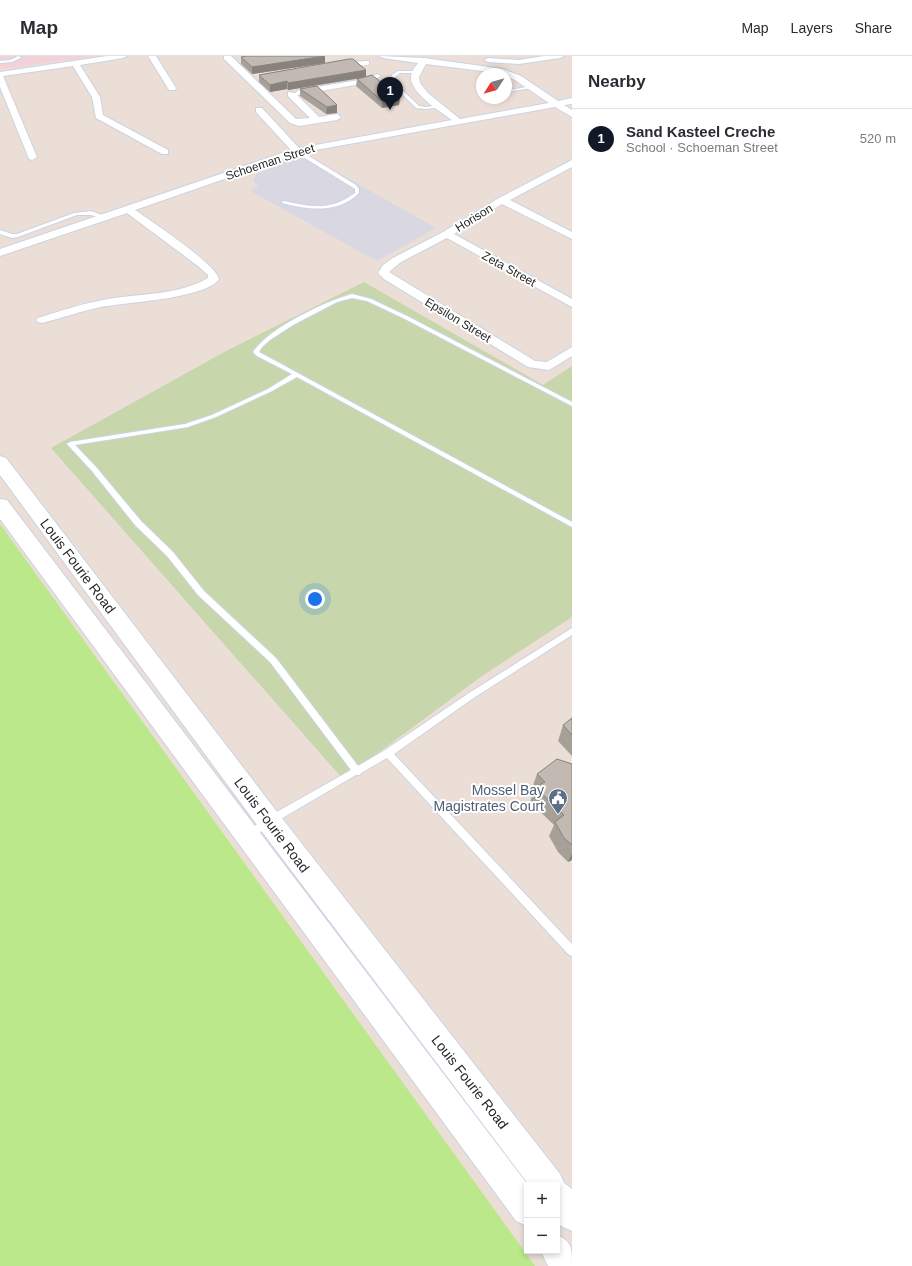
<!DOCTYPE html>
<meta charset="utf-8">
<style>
body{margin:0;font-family:Arial,sans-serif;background:#f7f7f7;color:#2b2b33}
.controls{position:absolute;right:12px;bottom:12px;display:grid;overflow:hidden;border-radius:0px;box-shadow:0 2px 6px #0003}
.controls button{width:36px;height:36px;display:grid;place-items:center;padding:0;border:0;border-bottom:1px solid #e1e1e2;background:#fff;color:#2b2b33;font:20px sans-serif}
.compass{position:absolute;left:476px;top:12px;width:36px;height:36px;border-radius:50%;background:#fff;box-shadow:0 2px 6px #0003;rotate:234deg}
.you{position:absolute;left:315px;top:543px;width:14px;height:14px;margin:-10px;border:3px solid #fff;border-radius:50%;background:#1a73e8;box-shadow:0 0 0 6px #1a73e833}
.badge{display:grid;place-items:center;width:26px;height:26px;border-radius:50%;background:#111827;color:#fff;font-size:13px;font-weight:700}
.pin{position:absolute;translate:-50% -33px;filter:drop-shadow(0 1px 2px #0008)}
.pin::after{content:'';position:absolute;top:21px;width:14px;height:12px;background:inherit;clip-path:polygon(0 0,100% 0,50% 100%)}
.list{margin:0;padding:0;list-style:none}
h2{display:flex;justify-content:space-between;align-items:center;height:52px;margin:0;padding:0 16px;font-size:17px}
h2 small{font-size:13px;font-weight:400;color:#7c7c81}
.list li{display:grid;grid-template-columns:26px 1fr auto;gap:12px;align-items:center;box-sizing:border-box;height:60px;padding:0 16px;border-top:1px solid #e1e1e2}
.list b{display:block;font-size:15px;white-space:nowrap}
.list p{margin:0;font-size:13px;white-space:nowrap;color:#7c7c81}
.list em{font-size:13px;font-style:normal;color:#7c7c81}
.map{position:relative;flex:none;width:572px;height:1210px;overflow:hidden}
header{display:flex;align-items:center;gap:24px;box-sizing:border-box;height:56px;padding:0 20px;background:#fff;border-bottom:1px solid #e1e1e2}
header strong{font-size:19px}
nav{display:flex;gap:22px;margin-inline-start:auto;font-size:14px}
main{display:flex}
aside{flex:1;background:#fff}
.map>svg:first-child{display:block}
.industrial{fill:#d9d8e2}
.medical{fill:#f4d1d8}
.green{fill:#bae88b}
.cemetery{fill:#c7d7ab}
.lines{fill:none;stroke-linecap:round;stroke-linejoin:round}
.lane-casing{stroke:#cbd3e2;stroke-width:2}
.street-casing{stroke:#cbd3e2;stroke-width:2}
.secondary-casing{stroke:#cbd3e2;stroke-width:2}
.lane{fill:#fff;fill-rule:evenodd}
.street{fill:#fff;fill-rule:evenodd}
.secondary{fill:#fff;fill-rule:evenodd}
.wall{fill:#a7a099}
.shaded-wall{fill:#88827d}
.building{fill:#c2bab2;stroke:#88827d}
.labels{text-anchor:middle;stroke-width:4;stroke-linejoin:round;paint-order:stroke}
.far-street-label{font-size:12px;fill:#262626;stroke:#fff}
.street-label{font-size:14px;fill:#262626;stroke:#fff}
.service-label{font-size:14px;fill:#4e5e75;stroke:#fff;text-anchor:end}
</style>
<header>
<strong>Map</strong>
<nav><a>Map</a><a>Layers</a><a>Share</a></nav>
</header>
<main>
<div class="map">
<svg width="572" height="1210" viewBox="0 0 572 1210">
<rect width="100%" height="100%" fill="#ebded6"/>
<path class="industrial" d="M305 98 436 172 377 205 250 135 258 130 253 125 257 117 286 104 298 103 293 101Z"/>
<path class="medical" d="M0 0H94L0 13Z"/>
<path class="green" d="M0 468 535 1210H0Z"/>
<path class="cemetery" d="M364 226 543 329 572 310V561L482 620 343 723 51 392 228 294Z"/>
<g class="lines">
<g class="lane-casing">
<g id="lane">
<path d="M16 0 22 1 12 6 0 7V5L10 4 17 1Z"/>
<path d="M398 15H417L419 16 417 17H400L395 21 394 26 419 50 426 51 440 49H442V51L426 53 416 52 390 26 392 19Z"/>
<path d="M531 30 533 31 532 32 512 35 510 34Z"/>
<path d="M295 94H299L356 129 359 133V137C338 158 309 154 282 147V146L284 145C311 151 331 155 355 137V133L352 131 295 96Z"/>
<path d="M91 155 110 162 107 164 91 159H77L18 181 12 182 0 178V174L12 178H17L74 157Z"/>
<path d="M352 238 371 243 407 260 572 346V350L403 262 367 245 352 242 337 246 293 269 270 284 262 291 259 296 572 466V471L297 321 272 335 216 361 188 371 75 389 96 411 141 465 173 496 204 535 276 602 358 710 385 694 469 637 572 572V579L475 641 394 698 572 888V900L568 898 387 702 361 717 360 719H356L272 768 252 782 249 783 246 782 244 779 246 776 266 762 351 714 270 606 198 539 167 500 135 469 92 415 67 388 70 386 185 368 212 359 268 333 292 318 257 300 253 296C269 272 324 246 352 238Z"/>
</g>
</g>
<g class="street-casing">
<g id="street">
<path d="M107 0H127L123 2 80 9 100 41 103 59 168 94V98H162L96 62 92 41 73 10 3 20 37 101 32 104 29 103 0 31V16Z"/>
<path d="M148 0H156L176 32 175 34H169Z"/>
<path d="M224 0H231L296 63 310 62 288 40V36L295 37 299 34 365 23 377 18 381 20 367 27 297 39 319 61 337 58 341 61 337 64 299 70 290 67 224 3Z"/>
<path d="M379 0 424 2 503 13 521 20 558 45 572 42V48L564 49 572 54V61L555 51 299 97 135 154C151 165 216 208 219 223 205 243 127 246 101 251 81 255 62 262 42 267L38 266 36 264 38 262C60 255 81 248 103 244 137 237 178 240 208 222V219L198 210 127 157 0 200V193L291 94 256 56V52H262L299 92 452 64C441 56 410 37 411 21 411 16 415 11 418 7L383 2ZM426 8 506 18V20L515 24 549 47 460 63 428 37 420 27 419 21Z"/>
<path d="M544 0H564L560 2 519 8 488 6 484 4 488 2 519 4Z"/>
<path d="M366 5H369V9L337 11 333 9 337 7Z"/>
<path d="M572 104V111L510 144 572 176V183L502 148 454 178 572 243V251L447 182 401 206 389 216 535 305 547 306 572 291V300L549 314 528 311 384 223 378 217 383 209 393 202 443 176 499 142Z"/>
</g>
</g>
<g class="secondary-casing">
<g id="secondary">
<path d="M0 400 6 402 278 757 560 1118 564 1127 572 1133V1175L561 1170 557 1166V1129H529L260 773 0 419Z"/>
<path d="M0 443 7 444 528 1129 527 1170 516 1165 0 463Z"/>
<path d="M557 1179C572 1186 572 1191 572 1210H548L541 1195H557Z"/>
</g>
</g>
<use href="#lane" class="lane"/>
<use href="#street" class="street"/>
<use href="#secondary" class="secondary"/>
</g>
<g class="wall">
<path d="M241 1 325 7 252 18 241 8Z"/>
<path d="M259 19 366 21 400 41 399 49 382 52 356 30 357 23 362 22 288 34 287 33 270 36 259 26Z"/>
<path d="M300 33 337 57 326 58 300 40Z"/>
<path d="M572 662V700L558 685 563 669Z"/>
<path d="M572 708V804L568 806 558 796 549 780 554 769 530 746 534 734 532 732 537 718Z"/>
</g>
<g class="shaded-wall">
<path d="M325 0V7L252 18V11Z"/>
<path d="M366 14V21L288 34V27Z"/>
<path d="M287 25V33L270 36V29Z"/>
<path d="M400 41 399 49 382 52V45Z"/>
<path d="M337 49V57L326 58 327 51Z"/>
<path d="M572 797V804L568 806Z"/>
</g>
<g class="building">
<path d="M246 0H325L252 11 241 1Z"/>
<path d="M349 3H353L366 14 288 27 287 25 270 29 259 19Z"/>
<path d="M372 19 400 41 382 45 357 23Z"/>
<path d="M317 30 337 49 327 51 300 33Z"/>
<path d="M572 662V679L563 669Z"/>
<path d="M557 703 572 708V789L564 782 555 766 564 759 535 731 545 726 537 718Z"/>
</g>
<defs>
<g id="civic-pin" transform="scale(1)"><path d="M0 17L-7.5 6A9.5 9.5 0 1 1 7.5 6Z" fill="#5c6f8a" stroke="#fff"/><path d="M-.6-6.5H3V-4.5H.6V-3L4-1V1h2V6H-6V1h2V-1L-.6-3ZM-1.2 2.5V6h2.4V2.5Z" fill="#fff"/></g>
</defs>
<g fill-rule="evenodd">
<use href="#civic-pin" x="558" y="742"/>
</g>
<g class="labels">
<g class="far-street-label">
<text transform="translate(270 106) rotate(-18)" y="4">Schoeman Street</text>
<text transform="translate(474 162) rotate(-32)" y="4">Horison</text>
<text transform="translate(509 213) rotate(29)" y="4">Zeta Street</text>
<text transform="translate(458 264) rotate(31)" y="4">Epsilon Street</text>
</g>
<g class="street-label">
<text transform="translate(78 510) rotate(53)" y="5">Louis Fourie Road</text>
<text transform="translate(272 769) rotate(53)" y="5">Louis Fourie Road</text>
<text transform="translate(470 1026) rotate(52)" y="5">Louis Fourie Road</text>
</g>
<g class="service-label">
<text x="544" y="739">Mossel Bay<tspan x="544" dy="16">Magistrates Court</tspan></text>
</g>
</g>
</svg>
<div class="controls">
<button>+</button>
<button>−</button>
</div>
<svg class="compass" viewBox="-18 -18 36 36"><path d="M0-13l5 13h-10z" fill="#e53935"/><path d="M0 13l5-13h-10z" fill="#7c7c81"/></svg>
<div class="you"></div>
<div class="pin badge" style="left:390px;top:54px">1</div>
</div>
<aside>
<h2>Nearby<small></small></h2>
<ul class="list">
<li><span class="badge">1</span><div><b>Sand Kasteel Creche</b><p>School · Schoeman Street</p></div><em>520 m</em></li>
</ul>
</aside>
</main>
